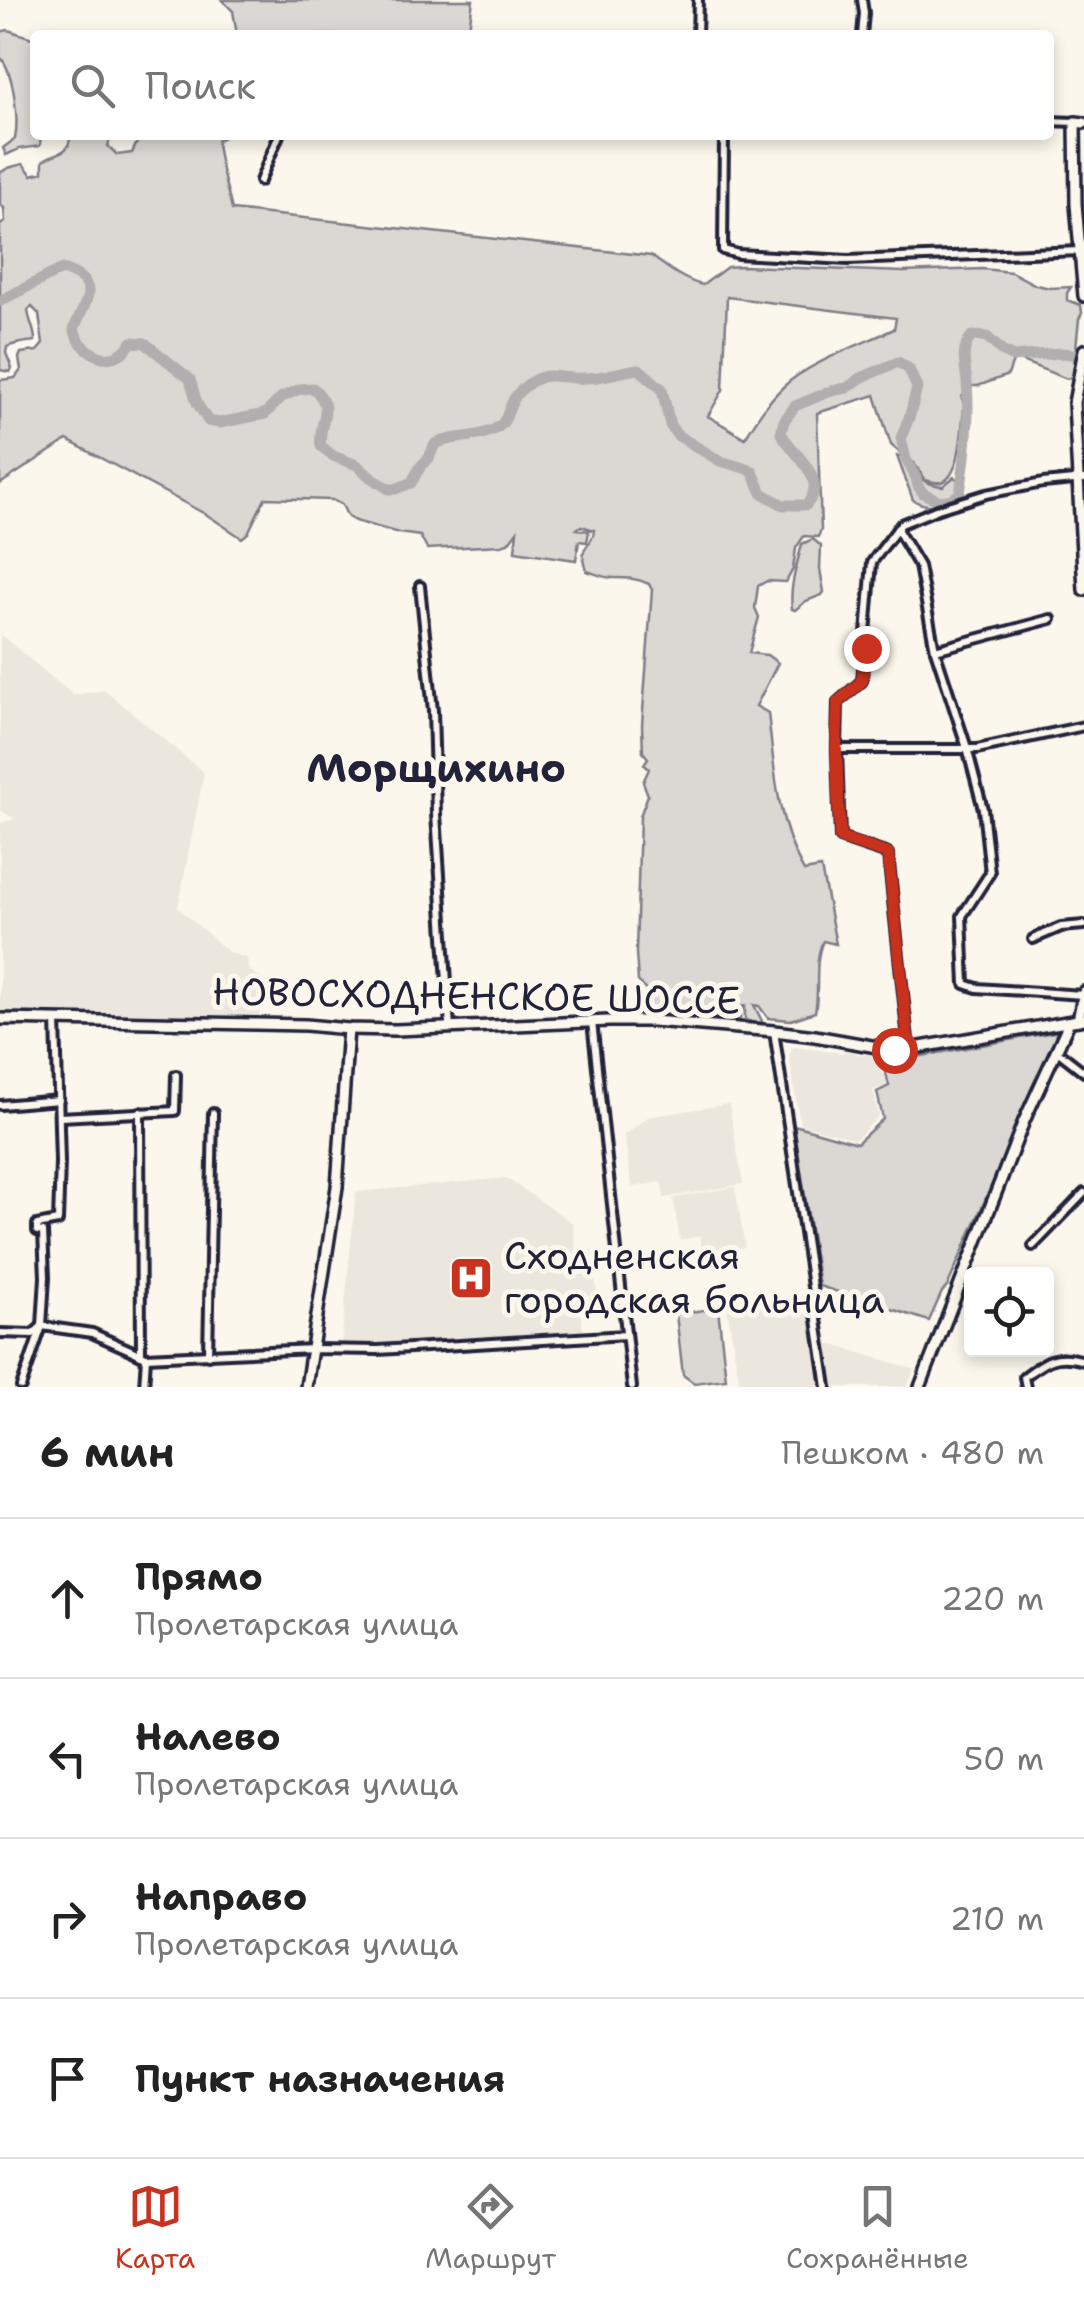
<!DOCTYPE html>
<html lang="ru">
<meta charset="utf-8">
<style>
body{margin:0;font-family:"Shantell Sans",sans-serif;background:#f6f6f6;color:#222}
.controls{position:absolute;right:30px;bottom:30px;display:grid;overflow:hidden;border-radius:10px;box-shadow:0 5px 15px #0003}
.controls button{width:90px;height:90px;display:grid;place-items:center;padding:0;border:0;border-bottom:2px solid #e0e0e0;background:#fff;color:#222;font:50px sans-serif}
.stop{position:absolute;width:30px;height:30px;margin:-22px;border:8px solid #c8321e;border-radius:50%;background:#fff}
.stop.end{background:#c8321e;border-color:#fff;box-shadow:0 2px 10px #0008}
.list{margin:0;padding:0;list-style:none}
h2{display:flex;justify-content:space-between;align-items:center;height:130px;margin:0;padding:0 40px;font-size:42px}
h2 small{font-size:32px;font-weight:400;color:#767676}
.list li{display:grid;grid-template-columns:65px 1fr auto;gap:30px;align-items:center;box-sizing:border-box;height:160px;padding:0 40px;border-top:2px solid #e0e0e0}
.list b{display:block;font-size:38px;white-space:nowrap}
.list p{margin:0;font-size:32px;white-space:nowrap;color:#767676}
.list em{font-size:32px;font-style:normal;color:#767676}
.icon{flex:none;width:55px;height:55px;fill:none;stroke:currentColor;stroke-width:2;stroke-linecap:round;stroke-linejoin:round}
.map{position:relative;flex:none;width:1084px;height:1387px;overflow:hidden}
.search{position:absolute;background:#fff;box-shadow:0 5px 15px #0003;left:30px;right:30px;top:30px;height:110px;display:flex;align-items:center;gap:25px;box-sizing:border-box;padding:0 35px;border-radius:10px;color:#767676;font-size:38px}
.sheet{height:770px;background:#fff}
nav{display:flex;justify-content:space-around;align-items:center;box-sizing:border-box;height:140px;border-top:2px solid #e0e0e0;background:#fff;font-size:28px;color:#767676}
nav a{display:grid;justify-items:center;gap:5px}
nav .on{color:#c8321e}
.map>svg:first-child{display:block}
.built{fill:#ebe7df}
.green{fill:#dbd8d3;stroke:#7e7d87;stroke-width:2.5;fill-rule:evenodd}
.lines{fill:none;stroke-linecap:round;stroke-linejoin:round}
.river{stroke:#b1aeb0;stroke-width:11}
.street-casing{stroke:#22223b;stroke-width:14}
.secondary-casing{stroke:#22223b;stroke-width:16}
.street{stroke:#fbf7ec;stroke-width:6}
.secondary{stroke:#fbf7ec;stroke-width:9}
.route{stroke:#c8321e;stroke-width:12}
.labels{text-anchor:middle;stroke-width:10;stroke-linejoin:round;paint-order:stroke}
.street-label{font-size:38px;fill:#22223b;stroke:#fbf7ec}
.poi-label{font-size:38px;fill:#22223b;stroke:#fbf7ec;text-anchor:start}
.neighbourhood-label{font-size:40px;font-weight:bold;fill:#22223b;stroke:#fbf7ec}
</style>
<div class="map">
<svg width="1084" height="1387" viewBox="0 0 1084 1387">
<rect width="100%" height="100%" fill="#fbf7ec"/>
<filter id="ink" filterUnits="userSpaceOnUse"><feTurbulence type="fractalNoise" baseFrequency=".01" numOctaves="2"/><feDisplacementMap in="SourceGraphic" scale="20" xChannelSelector="R" yChannelSelector="G"/><feConvolveMatrix kernelMatrix="1 2 1 2 8 2 1 2 1" color-interpolation-filters="sRGB"/></filter>
<g filter="url(#ink)">
<g class="built">
<path d="M0 634 73 695 105 690 204 773 178 908 230 953 247 958 248 969 276 989 272 993H261L259 1017 0 1012V823L15 819 0 810Z"/>
<path d="M793 1047 843 1053 847 1050 857 1054 880 1056 887 1086 873 1090 879 1116 856 1139 800 1124 789 1055Z"/>
<path d="M729 1104 743 1184 664 1198 661 1182 632 1187 624 1135 648 1117Z"/>
<path d="M506 1178 573 1223 576 1251 592 1249 598 1304 581 1307 583 1331 341 1345 356 1192Z"/>
<path d="M735 1187 745 1247 703 1254 700 1236 680 1240 673 1198Z"/>
<path d="M808 1295 824 1387H740L727 1306Z"/>
<path d="M824 1342 914 1369 907 1387H832Z"/>
</g>
<g class="green">
<path d="M222 0H473L468 35H237L233 11Z"/>
<path d="M8 30 35 39V135H41L40 146 19 149 6 155 3 148 15 139C19 120 14 71 0 57V32Z"/>
<path d="M72 135H119L117 138 110 139 108 146 117 155 132 153 138 140 137 135H228L217 140C218 162 227 187 232 210L651 256C667 267 684 281 703 285L727 267 741 266 903 272 982 269 1011 272 1036 285 1050 288 1071 287 1067 293V300L1081 305 1082 313 1079 319 1073 376 1067 379 1019 360 1013 361 1008 375 978 386H971L962 397 964 405C962 423 962 475 942 482 938 483 929 481 925 480L914 463 907 458C921 476 918 484 943 486L954 477 960 481 963 488C951 505 932 511 913 500L897 456H904L891 445 875 395 817 413 821 530 818 537 804 536 796 548 793 569 786 582 767 581 758 586 755 608 759 617 749 653 767 655 778 663 756 706 768 713C774 766 777 824 804 871L821 868 836 944 823 941C813 962 820 989 815 1012L791 1020 768 1018 759 1006 754 1005 762 1021 755 1023 745 1020V1005L743 1006 740 1020 657 1013 648 1007V993L638 981 636 953 640 816 648 795 643 782 649 769 644 764 648 758 643 752 642 725 652 590 649 584C636 578 628 578 614 578 605 578 596 574 587 571 577 539 592 552 594 530L581 526 577 529 589 531 587 542 579 541 576 560 515 551 517 531 508 543 501 545 427 549 420 536 399 533 355 521 348 517 342 505 332 500 265 498 248 533 242 538 207 515 67 440 0 484V380L15 378 21 370 19 358 21 353 37 351 43 344 39 314 32 307 28 310C29 322 35 329 35 341 26 342 15 343 7 347L6 353 12 368 10 372 0 370V225L5 222 4 208 0 205V173L8 168 23 164 32 175 43 172V161C50 154 63 155 68 146 69 143 70 139 72 135ZM727 297 896 318 894 329C862 344 808 363 783 387 767 402 756 420 745 438L708 416 723 390Z"/>
<path d="M813 539 821 546 820 569 824 592 822 595 806 601 795 610 792 609C789 587 797 565 802 544Z"/>
<path d="M1059 1031 947 1287 942 1292 929 1321 819 1286 794 1125 857 1143 883 1119 877 1092 889 1086 882 1055 911 1058Z"/>
<path d="M718 1308 726 1379 694 1383 683 1375 676 1314Z"/>
</g>
<g class="lines">
<path class="river" d="M0 301 62 269C105 283 84 302 74 329 79 347 101 365 120 354 124 352 130 345 132 342L145 343 190 379 197 403 208 421 219 423 265 414 282 397 300 389 313 388C337 409 317 422 321 446L333 456 357 465 370 477 389 489H395L411 483 421 466 429 458 435 444C454 435 477 439 495 429 511 421 506 404 520 391 546 366 555 380 585 378 602 378 621 371 639 369L662 389 670 425 677 435 720 461 748 469 753 472 762 493 783 505H806C830 479 795 457 781 433L784 421 795 406 831 391 847 388 861 378 898 362 909 369 917 388 910 415 901 438 906 459 916 478 918 486 923 493 940 501 953 499 960 493C966 455 970 420 967 382 965 365 960 349 972 336L987 337 1003 352 1013 357 1060 353 1084 355"/>
<g class="street-casing">
<g id="street">
<path d="M697 35 698 0"/>
<path d="M862 35 864 13 862 0"/>
<path d="M1049 121 1075 122"/>
<path d="M724 135 723 250 738 254 848 260 1080 251"/>
<path d="M260 181 279 135"/>
<path d="M897 529 919 566 935 650 967 748 983 809 990 873 962 916 965 984 977 988 1083 995"/>
<path d="M420 586 433 711 436 814 450 1028"/>
<path d="M935 650 1051 619"/>
<path d="M837 749H977L1084 726"/>
<path d="M1033 939 1061 927 1084 925"/>
<path d="M592 1022 632 1387"/>
<path d="M774 1031 827 1387"/>
<path d="M909 1049 888 854 840 838 837 749 838 702 862 681 872 562 901 524 938 509 986 494 1043 483 1084 479"/>
<path d="M1056 1050 1084 1072"/>
<path d="M0 1105 59 1100"/>
<path d="M140 1112 141 1355"/>
<path d="M60 1117 175 1111 176 1075"/>
<path d="M1033 1246 1084 1193"/>
<path d="M0 1333 33 1334 42 1326 92 1333 146 1357 313 1349 378 1350 626 1335"/>
<path d="M208 1355 213 1113"/>
<path d="M21 1387 42 1326 45 1277 43 1232 37 1231V1225L58 1221 60 1162 56 1020"/>
<path d="M144 1387 146 1357"/>
<path d="M1026 1387 1024 1377C1046 1360 1056 1353 1084 1361"/>
</g>
</g>
<g class="secondary-casing">
<g id="secondary">
<path d="M1084 123 1075 122 1076 204 1084 296"/>
<path d="M1084 350 1074 403 1084 590"/>
<path d="M0 1019 306 1025 348 1029 396 1030 609 1021H653L774 1031 815 1036 894 1050 909 1049 1084 1019"/>
<path d="M1078 1020 1084 992"/>
<path d="M306 1387 337 1187 348 1029"/>
<path d="M920 1387 1024 1121 1067 1027V1022"/>
</g>
</g>
<use href="#street" class="street"/>
<use href="#secondary" class="secondary"/>
</g>
</g>
<g class="lines" filter="url(#ink)">
<path class="route" d="M866 648 862 681 838 702 836 750 840 838 888 854 909 1049 894 1050"/>
</g>
<defs>
<g id="hospital-square" transform="scale(2.25)"><rect x="-9" y="-9" width="18" height="18" rx="4" fill="#c8321e" stroke="#fbf7ec"/><path d="M-5-5h3v3.5h4V-5h3V5h-3V1.5h-4V5h-3Z" fill="#fff"/></g>
</defs>
<g fill-rule="evenodd">
<use href="#hospital-square" x="471" y="1278"/>
</g>
<g class="labels">
<g class="street-label">
<text transform="translate(476 996) rotate(1)" y="13">НОВОСХОДНЕНСКОЕ ШОССЕ</text>
</g>
<g class="poi-label">
<text x="504" y="1269">Сходненская<tspan x="504" dy="44">городская больница</tspan></text>
</g>
<g class="neighbourhood-label">
<text x="436" y="782">Морщихино</text>
</g>
</g>
</svg>
<div class="controls">
<button><svg class="icon" aria-label="locate" viewBox="0 0 24 24"><circle cx="12" cy="12" r="6"/><path d="M12 2v4M12 18v4M2 12h4M18 12h4"/></svg></button>
</div>
<div class="stop" style="left:894px;top:1050px"></div>
<div class="stop end" style="left:866px;top:648px"></div>
<div class="search"><svg class="icon" aria-label="search" viewBox="0 0 24 24"><circle cx="10" cy="10" r="6"/><path d="M15 15l6 6"/></svg>Поиск</div>
</div>
<section class="sheet">
<h2>6 мин<small>Пешком · 480 m</small></h2>
<ul class="list">
<li><svg class="icon" aria-label="ahead" viewBox="0 0 24 24"><path d="M12 20V5M6 11l6-6 6 6"/></svg><div><b>Прямо</b><p>Пролетарская улица</p></div><em>220 m</em></li>
<li><svg class="icon" aria-label="left" viewBox="0 0 24 24"><path d="M17 20v-9H6M10 6l-5 5 5 5"/></svg><div><b>Налево</b><p>Пролетарская улица</p></div><em>50 m</em></li>
<li><svg class="icon" aria-label="right" viewBox="0 0 24 24"><path d="M7 20v-9h11M14 6l5 5-5 5"/></svg><div><b>Направо</b><p>Пролетарская улица</p></div><em>210 m</em></li>
<li><svg class="icon" aria-label="arrive" viewBox="0 0 24 24"><path d="M6 21V4h12l-3 4 3 4H6"/></svg><div><b>Пункт назначения</b></div></li>
</ul>
</section>
<nav>
<a class="on"><svg class="icon" aria-label="map" viewBox="0 0 24 24"><path d="M3 6l6-2 6 2 6-2v14l-6 2-6-2-6 2zM9 4v14M15 6v14"/></svg>Карта</a>
<a><svg class="icon" aria-label="directions" viewBox="0 0 24 24"><path d="M12 3l9 9-9 9-9-9zM9 14v-3h6M13 9l2 2-2 2"/></svg>Маршрут</a>
<a><svg class="icon" aria-label="saved" viewBox="0 0 24 24"><path d="M7 4h10v16l-5-4-5 4z"/></svg>Сохранённые</a>
</nav>
